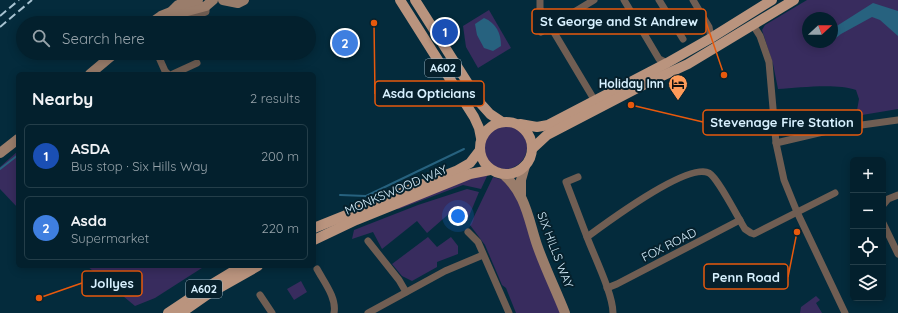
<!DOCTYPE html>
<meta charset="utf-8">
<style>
body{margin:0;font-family:Quicksand,sans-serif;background:#0d2835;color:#f1f3f6}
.controls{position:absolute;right:12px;bottom:12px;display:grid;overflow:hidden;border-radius:6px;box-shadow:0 2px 10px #0003}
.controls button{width:36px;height:36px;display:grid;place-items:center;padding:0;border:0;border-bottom:1px solid #243e49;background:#03202d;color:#f1f3f6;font:20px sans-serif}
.compass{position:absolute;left:802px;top:12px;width:36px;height:36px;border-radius:50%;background:#03202d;box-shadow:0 2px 10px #0003;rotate:69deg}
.you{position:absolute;left:458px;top:216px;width:14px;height:14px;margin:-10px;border:3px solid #fff;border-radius:50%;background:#1a73e8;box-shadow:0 0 0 6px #1a73e833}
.badge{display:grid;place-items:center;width:26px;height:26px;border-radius:50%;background:#d93025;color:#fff;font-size:13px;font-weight:700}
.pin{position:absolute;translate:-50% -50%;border:2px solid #fff;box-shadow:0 1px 4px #0006}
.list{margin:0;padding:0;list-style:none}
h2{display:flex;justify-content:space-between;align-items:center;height:52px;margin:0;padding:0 16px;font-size:17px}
h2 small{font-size:13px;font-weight:400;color:#97a3aa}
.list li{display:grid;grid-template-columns:26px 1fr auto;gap:12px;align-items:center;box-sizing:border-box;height:64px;margin:0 8px 8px;padding:0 8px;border:1px solid #243e49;border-radius:6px}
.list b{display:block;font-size:15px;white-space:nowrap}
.list p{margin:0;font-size:13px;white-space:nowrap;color:#97a3aa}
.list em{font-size:13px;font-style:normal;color:#97a3aa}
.icon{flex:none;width:22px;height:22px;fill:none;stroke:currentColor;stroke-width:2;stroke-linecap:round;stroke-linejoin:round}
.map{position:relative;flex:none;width:898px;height:313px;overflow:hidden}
.search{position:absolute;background:#03202d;box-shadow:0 2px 10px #0003;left:16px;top:16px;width:300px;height:44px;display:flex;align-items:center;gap:10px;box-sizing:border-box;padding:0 14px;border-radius:22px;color:#97a3aa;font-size:15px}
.panel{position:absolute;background:#03202d;box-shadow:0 2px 10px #0003;left:16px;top:72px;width:300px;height:196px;border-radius:6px}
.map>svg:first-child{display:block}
.green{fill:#382c5e;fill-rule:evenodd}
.water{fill:#27627f}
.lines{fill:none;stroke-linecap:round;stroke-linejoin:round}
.stream{stroke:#27627f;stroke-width:2}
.street{stroke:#705e53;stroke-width:7}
.secondary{stroke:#9a7d6b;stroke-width:10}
.primary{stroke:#ba947e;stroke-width:10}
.rail{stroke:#a7c3d2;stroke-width:2;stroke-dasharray:8 4;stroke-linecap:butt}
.labels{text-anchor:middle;stroke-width:4;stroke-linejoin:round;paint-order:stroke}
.shield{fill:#06202c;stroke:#99b2c0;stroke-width:1}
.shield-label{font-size:11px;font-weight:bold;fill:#d8f1ff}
.poi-label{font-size:12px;font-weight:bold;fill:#d8f1ff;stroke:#06202c;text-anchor:end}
.street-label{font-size:12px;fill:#d8f1ff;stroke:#06202c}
.leader{fill:none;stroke:#e8590c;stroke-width:1.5}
.callout-dot{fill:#e8590c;stroke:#06202c;stroke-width:1.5}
.callout{fill:#06202c;stroke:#e8590c;stroke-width:1.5}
.callout-label{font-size:13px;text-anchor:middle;font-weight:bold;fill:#d8f1ff}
</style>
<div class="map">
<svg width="898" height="313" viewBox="0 0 898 313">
<rect width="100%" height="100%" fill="#042b3c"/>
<g class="green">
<path d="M807 0H898V109L856 116 859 99 856 90C835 83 800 88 778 89L773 64 762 30 765 25ZM808 18H832V42H808Z"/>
<path d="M489 10 511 48 478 68 466 47 463 26Z"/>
<circle cx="505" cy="147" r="22"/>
<path d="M18 151V208L0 189V167Z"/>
<path d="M488 174 481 189 463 185 399 209H393L469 176Z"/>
<path d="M493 177 503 180 519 198 561 313H516L506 288 502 285 485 245 470 225Z"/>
<path d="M467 189 479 192 467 221 458 211 451 212 427 233 417 221 382 249 373 232 352 239 354 230 418 205Z"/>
<path d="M428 237 437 247 451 237 458 246V254L437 262V267L412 281 402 276 392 264Z"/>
<path d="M87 266H205L155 298 135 306Z"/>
<path d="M301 281 307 292 294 300 287 289Z"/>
<path d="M816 296 820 300 816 303 822 313H800L801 307Z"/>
</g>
<g class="water">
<path d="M873 3 898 11V36L880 20 872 17 841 34 832 41V29Z"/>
<path d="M484 18C496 23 501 33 501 46L493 51 484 48 477 35 475 24Z"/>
</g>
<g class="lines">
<g class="stream">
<path d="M0 169 18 155"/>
<path d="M340 195 366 196 464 149"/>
<path d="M314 206 315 204"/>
</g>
<g class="street">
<path d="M540 0V9L595 101"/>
<path d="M624 0 659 59 667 63"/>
<path d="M659 0 683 39"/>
<path d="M693 0 709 27 711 38"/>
<path d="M175 23 206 12V6"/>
<path d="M753 25 760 36 769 62 776 143 784 180 797 212 845 313"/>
<path d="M541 32 594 0"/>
<path d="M157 53 165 71 168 74"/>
<path d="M173 74 197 63"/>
<path d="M776 143 840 128 898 120"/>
<path d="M578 177 566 182 587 237"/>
<path d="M883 205 888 199 898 195"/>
<path d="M883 223 898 254"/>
<path d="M468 232 478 242 509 313"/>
<path d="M368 241 399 280 406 292"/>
<path d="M317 269C324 282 337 298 334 313"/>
<path d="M607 288 617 284 740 220"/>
<path d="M260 295 272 313"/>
<path d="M368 313 445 271 483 255"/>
<path d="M613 313C613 294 594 256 587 237 606 223 688 162 709 173 718 178 738 218 745 229L751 233 754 234 835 193"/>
</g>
<g class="secondary">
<path d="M223 0 238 3 244 0"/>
<path d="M171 12 180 13 206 6 213 0"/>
<path d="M151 23 161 16 171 12 178 5 198 0"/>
<path d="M90 74 115 53"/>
<path d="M0 153 18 139"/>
<path d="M503 174C526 194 528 218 537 245 545 268 556 290 565 313"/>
<path d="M521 195V180L525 166"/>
</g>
<g class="primary">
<path d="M400 0 474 117 479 128 481 138"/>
<path d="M415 0 481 104 490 114 502 122"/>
<circle cx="506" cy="148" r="26"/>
<path d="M520 124 537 127 548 125 667 63 711 38 772 0"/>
<path d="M533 148 547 135 645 84 688 64 794 0"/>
<path d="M314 228 456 171 470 163 480 150"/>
<path d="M314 240 356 220 470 174 490 170"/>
<path d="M168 313 204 289 242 266"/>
<path d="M181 313 207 295 258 266"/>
</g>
<g class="rail">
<path d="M0 16 19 0"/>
<path d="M0 27 32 0"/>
</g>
</g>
<defs>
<g id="hotel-pin" transform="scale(1)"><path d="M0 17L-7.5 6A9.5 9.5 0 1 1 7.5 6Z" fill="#ff9b59" stroke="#06202c"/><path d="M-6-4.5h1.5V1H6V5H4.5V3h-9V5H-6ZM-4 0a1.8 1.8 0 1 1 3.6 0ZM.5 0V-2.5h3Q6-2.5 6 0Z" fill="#111"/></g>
</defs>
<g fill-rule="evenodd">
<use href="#hotel-pin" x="678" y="84"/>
</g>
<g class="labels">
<g class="shield">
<rect x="425" y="59" width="36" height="18" rx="3"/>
<rect x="186" y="280" width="36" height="18" rx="3"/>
</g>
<g class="shield-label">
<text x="443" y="72">A602</text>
<text x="204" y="293">A602</text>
</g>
<g class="poi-label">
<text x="664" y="88">Holiday Inn</text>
</g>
<g class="street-label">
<text transform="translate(396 190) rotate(-23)" y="4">MONKSWOOD WAY</text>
<text transform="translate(669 245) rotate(-27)" y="4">FOX ROAD</text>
<text transform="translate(555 250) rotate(69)" y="4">SIX HILLS WAY</text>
</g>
</g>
<path class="leader" d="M724 75L706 22M374 23L375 94M631 105L703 122M797 232L788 277M39 298L82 283"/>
<g class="callout-dot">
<circle cx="724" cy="75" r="4"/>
<circle cx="374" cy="23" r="4"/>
<circle cx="631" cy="105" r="4"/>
<circle cx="797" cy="232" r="4"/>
<circle cx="39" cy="298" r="4"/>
</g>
<g class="callout">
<rect x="532" y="9" width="174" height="25" rx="4"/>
<rect x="375" y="81" width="109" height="25" rx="4"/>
<rect x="703" y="110" width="159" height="25" rx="4"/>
<rect x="704" y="264" width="84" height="25" rx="4"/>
<rect x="82" y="271" width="60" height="25" rx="4"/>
</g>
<g class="callout-label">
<text x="619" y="26">St George and St Andrew</text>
<text x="429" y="98">Asda Opticians</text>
<text x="782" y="127">Stevenage Fire Station</text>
<text x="746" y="282">Penn Road</text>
<text x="112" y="288">Jollyes</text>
</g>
</svg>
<div class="controls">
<button>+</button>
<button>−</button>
<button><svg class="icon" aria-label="locate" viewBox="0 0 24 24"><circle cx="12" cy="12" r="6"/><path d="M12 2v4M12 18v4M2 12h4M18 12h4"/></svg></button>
<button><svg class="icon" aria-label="layers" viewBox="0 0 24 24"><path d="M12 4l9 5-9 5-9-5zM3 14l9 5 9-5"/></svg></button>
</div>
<svg class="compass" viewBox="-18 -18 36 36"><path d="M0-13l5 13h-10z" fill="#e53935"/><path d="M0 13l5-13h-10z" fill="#97a3aa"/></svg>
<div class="you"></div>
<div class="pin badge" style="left:445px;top:32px;background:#1a4fb4">1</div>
<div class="pin badge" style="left:345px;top:43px;background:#3f7fe0">2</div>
<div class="search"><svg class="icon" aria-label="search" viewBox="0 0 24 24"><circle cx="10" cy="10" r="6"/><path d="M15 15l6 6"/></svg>Search here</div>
<section class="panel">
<h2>Nearby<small>2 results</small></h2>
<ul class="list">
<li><span class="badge" style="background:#1a4fb4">1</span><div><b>ASDA</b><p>Bus stop · Six Hills Way</p></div><em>200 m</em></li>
<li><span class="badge" style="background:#3f7fe0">2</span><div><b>Asda</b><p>Supermarket</p></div><em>220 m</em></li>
</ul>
</section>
</div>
